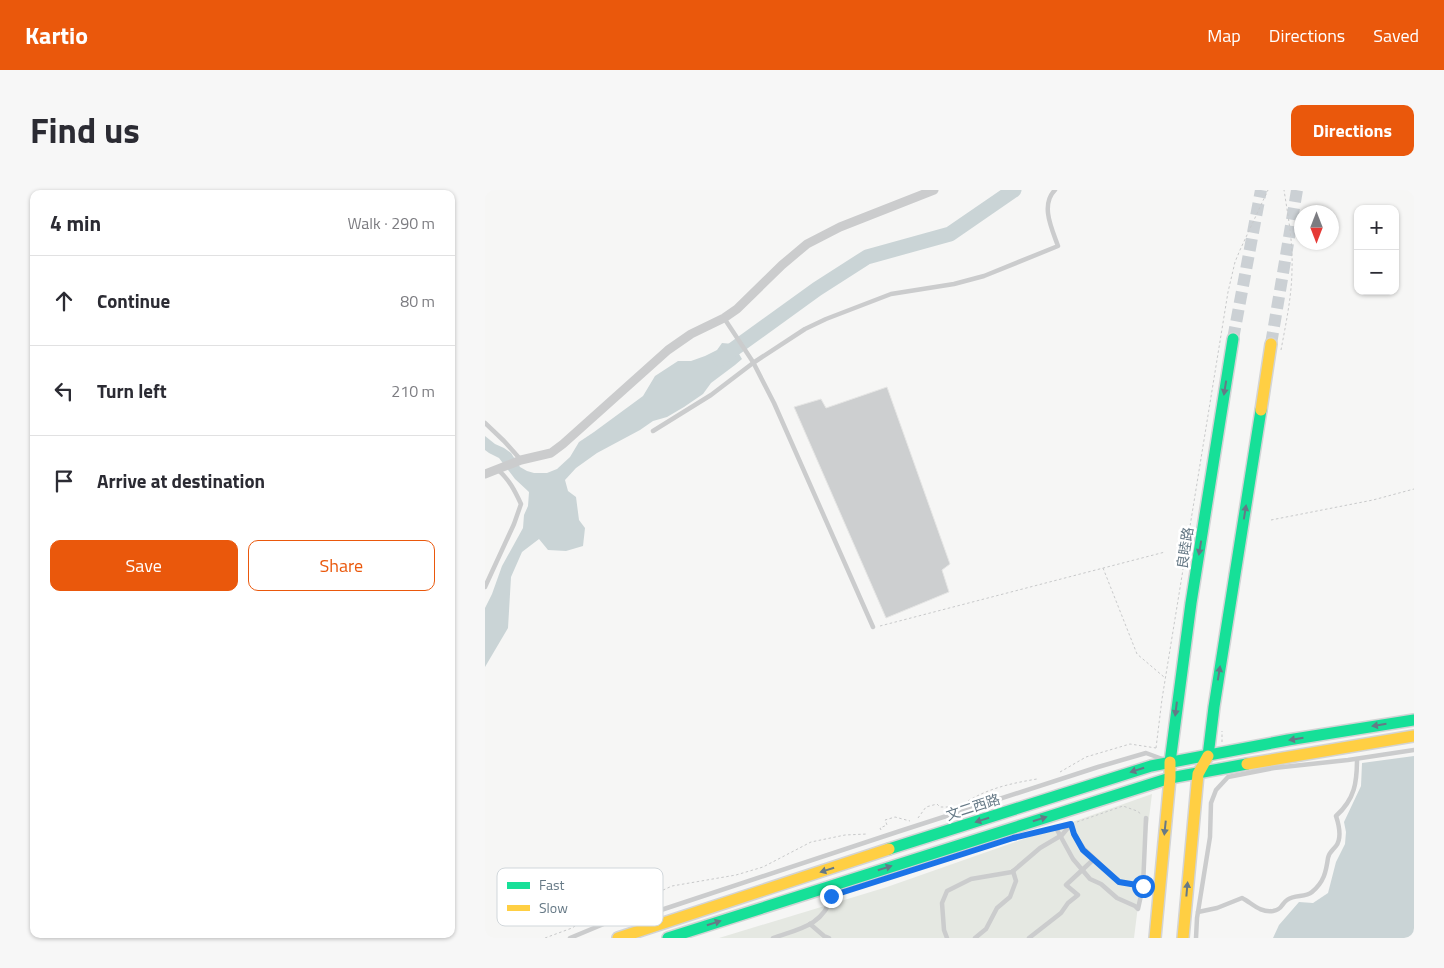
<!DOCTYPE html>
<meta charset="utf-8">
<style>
body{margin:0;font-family:"Titillium Web","Noto Sans SC",sans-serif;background:#f7f7f7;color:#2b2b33}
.controls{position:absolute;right:15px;top:15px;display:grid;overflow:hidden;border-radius:10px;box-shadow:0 1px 4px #0004}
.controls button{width:45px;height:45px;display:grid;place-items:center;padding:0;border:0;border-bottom:1px solid #e1e1e2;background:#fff;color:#2b2b33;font:25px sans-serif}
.compass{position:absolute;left:809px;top:15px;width:45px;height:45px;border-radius:50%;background:#fff;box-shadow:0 1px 4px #0004;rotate:180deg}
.stop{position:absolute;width:15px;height:15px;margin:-11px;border:4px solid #1a73e8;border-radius:50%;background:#fff}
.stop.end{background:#1a73e8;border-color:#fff;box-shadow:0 1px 5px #0008}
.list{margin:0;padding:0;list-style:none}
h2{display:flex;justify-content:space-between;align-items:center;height:65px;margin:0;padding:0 20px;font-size:21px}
h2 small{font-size:16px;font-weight:400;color:#7c7c81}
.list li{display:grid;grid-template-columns:32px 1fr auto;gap:15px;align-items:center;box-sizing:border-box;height:90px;padding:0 20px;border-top:1px solid #e1e1e2}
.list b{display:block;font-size:19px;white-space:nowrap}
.list em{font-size:16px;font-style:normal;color:#7c7c81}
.actions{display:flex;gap:10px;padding:15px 20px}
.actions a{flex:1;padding:11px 0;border:1px solid #ea580c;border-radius:10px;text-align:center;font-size:18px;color:#ea580c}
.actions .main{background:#ea580c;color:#fff}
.icon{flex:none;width:28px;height:28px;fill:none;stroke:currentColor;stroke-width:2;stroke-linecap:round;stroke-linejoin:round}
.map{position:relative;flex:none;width:929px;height:748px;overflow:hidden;border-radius:10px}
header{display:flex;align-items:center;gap:30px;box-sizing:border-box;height:70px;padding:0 25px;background:#ea580c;color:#fff}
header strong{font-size:24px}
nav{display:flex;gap:28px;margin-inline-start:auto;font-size:18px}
.intro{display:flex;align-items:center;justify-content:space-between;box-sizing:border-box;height:120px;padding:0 30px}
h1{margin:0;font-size:35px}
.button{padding:12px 22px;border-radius:10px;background:#ea580c;color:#fff;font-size:18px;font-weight:700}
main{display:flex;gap:30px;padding:0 30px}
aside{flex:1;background:#fff;border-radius:10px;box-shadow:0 1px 4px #0004}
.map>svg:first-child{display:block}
.green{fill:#e5e8e2}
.water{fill:#cad4d6}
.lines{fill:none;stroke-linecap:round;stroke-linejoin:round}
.river{stroke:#cad4d6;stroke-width:15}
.building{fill:#cdcfd0;stroke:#e6e6e5}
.secondary-tunnel{stroke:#cbd0d4;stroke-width:12;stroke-dasharray:12 6;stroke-linecap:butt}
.fast-casing{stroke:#d3d4d5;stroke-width:14}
.slow-casing{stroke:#d3d4d5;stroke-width:14}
.path{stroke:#c8c9ca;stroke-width:1;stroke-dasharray:2.5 2.5;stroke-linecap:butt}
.lane{stroke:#cbcccd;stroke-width:4.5}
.street{stroke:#cbcccd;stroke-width:9}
.fast{stroke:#16e098;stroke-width:11}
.slow{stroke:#ffcf43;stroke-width:11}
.oneway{fill:#667986}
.route{stroke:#1a73e8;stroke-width:6}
.labels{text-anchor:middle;stroke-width:5;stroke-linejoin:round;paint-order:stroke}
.street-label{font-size:14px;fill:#667986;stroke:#fff}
.key{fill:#fff;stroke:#d1d7db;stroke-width:1}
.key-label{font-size:14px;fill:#667986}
</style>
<header>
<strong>Kartio</strong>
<nav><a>Map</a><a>Directions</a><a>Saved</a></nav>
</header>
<div class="intro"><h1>Find us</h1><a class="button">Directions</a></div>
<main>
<aside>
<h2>4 min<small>Walk · 290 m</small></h2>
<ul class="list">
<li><svg class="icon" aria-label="ahead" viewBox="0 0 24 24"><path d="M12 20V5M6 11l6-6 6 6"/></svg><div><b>Continue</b></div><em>80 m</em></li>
<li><svg class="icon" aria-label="left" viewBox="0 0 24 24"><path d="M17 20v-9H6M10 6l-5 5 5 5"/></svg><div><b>Turn left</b></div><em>210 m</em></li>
<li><svg class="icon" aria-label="arrive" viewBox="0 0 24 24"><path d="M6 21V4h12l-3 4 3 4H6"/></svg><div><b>Arrive at destination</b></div></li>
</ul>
<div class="actions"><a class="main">Save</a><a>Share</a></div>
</aside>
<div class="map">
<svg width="929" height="748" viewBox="0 0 929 748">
<rect width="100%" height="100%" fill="#f6f6f5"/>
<path class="green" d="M667 604 649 748H234L402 697Z"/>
<g class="water">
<path d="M237 153 248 154 257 169 250 175 226 193 218 204 199 217 182 227 168 231 155 240 112 263 91 278 80 290 83 301 91 307 94 330 100 338 98 356 81 361 63 360 54 349 37 362 26 387 23 438 0 477V418L7 404 17 376 38 338 39 325 43 316 44 302 30 289 14 268 4 263 0 260V246L10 254 19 258 26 263 35 277 42 281 49 283H62L72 279 85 267 94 252 109 242 158 206 170 186 193 171H206L220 166 232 160Z"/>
<path d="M929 566V748H788L794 735 814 712 828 713 843 703 851 672 860 654 861 642 859 632 876 596 877 573Z"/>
</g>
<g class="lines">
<path class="river" d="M235 169 332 99 382 67 465 44 529 0"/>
</g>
<path class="building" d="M402 197 465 374 457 380 464 402 401 428 309 217 336 209 341 218Z"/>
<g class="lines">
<g class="secondary-tunnel">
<path d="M748 149 776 0"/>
<path d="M786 154 812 0"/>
</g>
<g class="fast-casing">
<g id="fast">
<path d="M723 566 729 517 776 220"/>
<path d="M685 572 706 413 748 149"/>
<path d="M404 659 666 576 803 550 929 530"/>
<path d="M183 748 685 588 762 574"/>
</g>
</g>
<g class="slow-casing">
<g id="slow">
<path d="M776 220 786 154"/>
<path d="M762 574 929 546"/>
<path d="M133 748 404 659"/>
<path d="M670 748 685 588V572"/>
<path d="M698 748 713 584 723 566"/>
</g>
</g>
<g class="path">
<path d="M796 160C801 133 807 105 807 78 808 52 803 26 799 0"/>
<path d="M786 330 888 310 929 299"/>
<path d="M618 378 652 464 679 487"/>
<path d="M395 436 680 362"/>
<path d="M737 552V541"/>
<path d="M671 558 677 509 743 102 750 72 755 60 783 0"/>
<path d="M575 582 601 567 645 554 671 558"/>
<path d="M483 611C504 598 528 593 552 589"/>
<path d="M433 628 441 617 452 614 455 617H464"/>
<path d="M592 632 638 616 652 621 656 624"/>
<path d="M396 640 395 638 402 635 400 630 410 627 425 631"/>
<path d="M551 642 564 639"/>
<path d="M60 748 87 738 114 720 128 714 143 716 187 696 251 685 278 677 326 652 360 645 382 644"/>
</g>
<g class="lane">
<path d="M239 128 268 172 289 213 388 437"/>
<path d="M0 233 19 251 36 270"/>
<path d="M168 241 226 205 268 173 320 139 341 129 406 104 469 94 499 86 573 56C567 39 555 15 570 0"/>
<path d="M0 397 29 334 36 314C30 301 24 289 13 280"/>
<path d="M586 634 589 644 599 659 634 692 658 696"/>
<path d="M571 638 588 669 605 689 616 694 632 708 650 716 653 719 658 696 661 628"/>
<path d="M713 722 732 718 757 708C767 713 775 723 788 721 798 719 796 714 802 710 810 704 820 708 827 702 839 692 841 682 843 668 844 662 848 660 851 656 857 648 854 635 851 626 870 609 872 592 872 569"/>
<path d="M325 734 339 746 344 748"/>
<path d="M85 748 121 733 150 723 170 722 412 642 613 577 661 563 680 570"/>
<path d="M288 748C313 739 338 736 347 706"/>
<path d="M462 748 459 740 457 713 462 701 486 689 527 682 555 658 577 645 586 634"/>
<path d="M490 748 501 739 512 718 525 707 531 691 528 681"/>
<path d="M544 748 576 723 583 713 593 705 581 695 609 669"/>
<path d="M711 748 712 728 725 647 726 613 731 600 743 587 789 578 863 570 929 560"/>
</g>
<path class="street" d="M0 284 36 270 66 263 78 254 183 160 206 144 239 128 252 119 297 75 322 54 355 37 449 0"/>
<use href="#fast" class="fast"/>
<use href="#slow" class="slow"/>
</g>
<defs><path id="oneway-solid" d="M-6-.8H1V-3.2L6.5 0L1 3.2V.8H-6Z" transform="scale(1.25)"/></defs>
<g class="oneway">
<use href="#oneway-solid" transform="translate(740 198) rotate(99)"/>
<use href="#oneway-solid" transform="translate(760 322) rotate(-81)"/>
<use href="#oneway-solid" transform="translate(715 358) rotate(99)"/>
<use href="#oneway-solid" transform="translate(734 483) rotate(-81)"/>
<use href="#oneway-solid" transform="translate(691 519) rotate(97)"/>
<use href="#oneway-solid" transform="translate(894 535) rotate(171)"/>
<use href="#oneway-solid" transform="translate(811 549) rotate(171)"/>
<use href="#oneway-solid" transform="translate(652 580) rotate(162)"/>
<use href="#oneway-solid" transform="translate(555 629) rotate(-18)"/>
<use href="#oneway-solid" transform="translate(497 630) rotate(162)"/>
<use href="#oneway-solid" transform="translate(680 638) rotate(96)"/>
<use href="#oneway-solid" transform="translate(400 678) rotate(-18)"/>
<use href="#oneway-solid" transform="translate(342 680) rotate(162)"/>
<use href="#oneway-solid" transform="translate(702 699) rotate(-85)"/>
<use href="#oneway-solid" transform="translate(229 733) rotate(-18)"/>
</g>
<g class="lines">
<path class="route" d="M346 706 528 648 586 634 589 644 598 660 634 692 658 696"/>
</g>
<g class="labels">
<g class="street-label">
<text transform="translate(700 358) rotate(-81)" y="5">良睦路</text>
<text transform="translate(488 617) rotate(-18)" y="5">文二西路</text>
</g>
</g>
<rect x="12" y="678" width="166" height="58" rx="8" class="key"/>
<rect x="22" y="692" width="23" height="7" fill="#16e098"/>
<rect x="22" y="715" width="23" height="6" fill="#ffcf43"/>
<g class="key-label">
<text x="54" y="700">Fast</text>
<text x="54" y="723">Slow</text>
</g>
</svg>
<div class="controls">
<button>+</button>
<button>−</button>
</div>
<svg class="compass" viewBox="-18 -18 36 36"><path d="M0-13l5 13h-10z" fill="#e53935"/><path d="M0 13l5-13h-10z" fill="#7c7c81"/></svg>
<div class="stop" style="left:658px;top:696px"></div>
<div class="stop end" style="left:346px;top:706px"></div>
</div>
</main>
